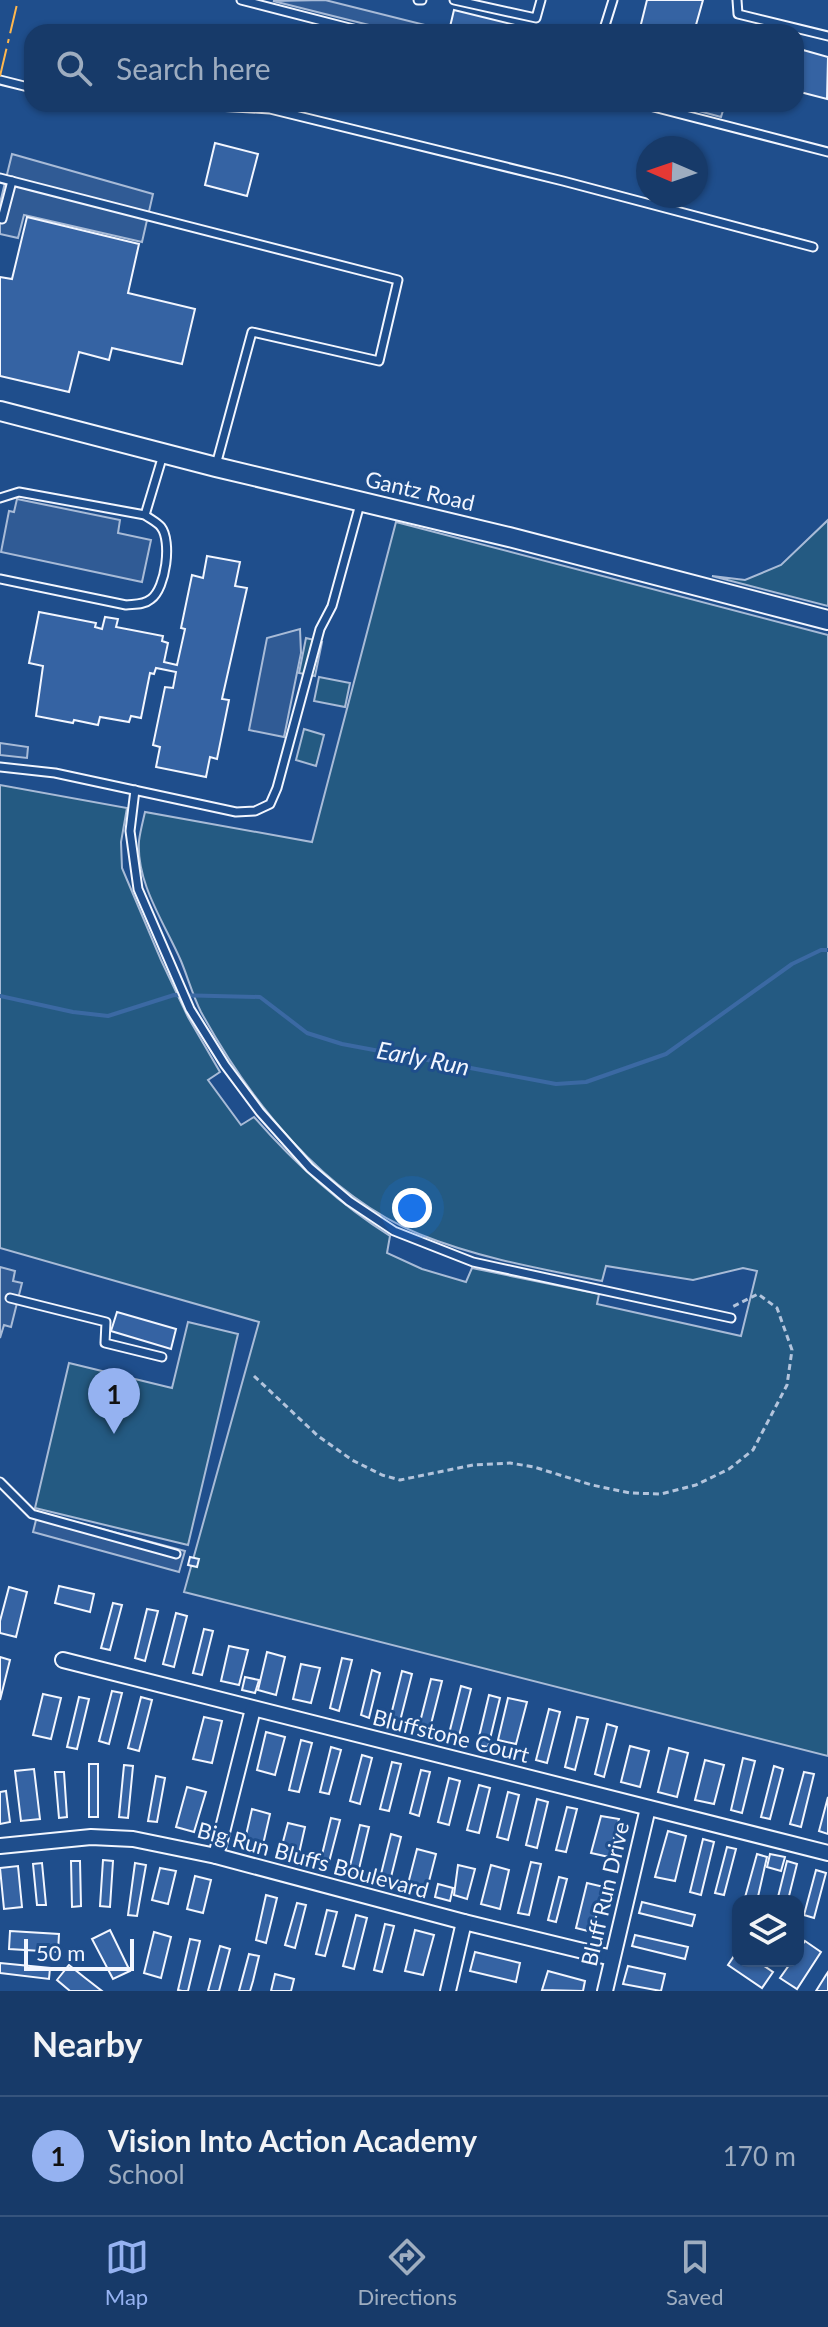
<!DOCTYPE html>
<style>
body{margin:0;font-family:Lato,sans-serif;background:#244571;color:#f1f3f6}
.controls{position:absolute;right:24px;bottom:24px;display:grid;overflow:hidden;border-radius:16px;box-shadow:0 2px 6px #0004}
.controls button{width:72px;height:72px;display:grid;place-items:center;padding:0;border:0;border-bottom:2px solid #36547d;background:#173a69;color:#f1f3f6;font:40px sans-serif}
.compass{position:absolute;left:636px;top:136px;width:72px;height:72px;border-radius:50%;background:#173a69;box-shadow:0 2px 6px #0004;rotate:272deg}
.scale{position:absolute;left:24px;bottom:20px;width:110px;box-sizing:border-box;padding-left:8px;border:4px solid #f2f6ff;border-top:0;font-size:22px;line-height:28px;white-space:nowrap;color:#f2f6ff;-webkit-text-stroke:6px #1f4e8c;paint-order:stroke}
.you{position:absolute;left:412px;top:1208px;width:28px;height:28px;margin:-20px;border:6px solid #fff;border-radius:50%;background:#1a73e8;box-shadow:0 0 0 12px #1a73e833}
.badge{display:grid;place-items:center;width:52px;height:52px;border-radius:50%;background:#95b2f1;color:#111;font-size:26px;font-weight:700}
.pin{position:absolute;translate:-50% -66px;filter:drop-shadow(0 2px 4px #0008)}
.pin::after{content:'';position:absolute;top:42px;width:28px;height:24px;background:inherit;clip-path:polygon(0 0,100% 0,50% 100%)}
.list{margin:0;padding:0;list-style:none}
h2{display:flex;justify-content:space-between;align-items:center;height:104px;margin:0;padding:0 32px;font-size:34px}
h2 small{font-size:26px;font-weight:400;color:#9eadc0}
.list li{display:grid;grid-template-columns:52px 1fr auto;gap:24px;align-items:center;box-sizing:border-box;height:120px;padding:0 32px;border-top:2px solid #36547d}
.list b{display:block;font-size:30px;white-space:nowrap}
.list p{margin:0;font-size:26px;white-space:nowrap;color:#9eadc0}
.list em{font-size:26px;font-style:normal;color:#9eadc0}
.icon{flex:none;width:44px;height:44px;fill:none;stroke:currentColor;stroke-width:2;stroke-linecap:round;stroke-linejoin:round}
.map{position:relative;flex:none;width:828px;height:1991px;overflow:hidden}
.search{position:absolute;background:#173a69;box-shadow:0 2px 6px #0004;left:24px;right:24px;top:24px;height:88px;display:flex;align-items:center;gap:20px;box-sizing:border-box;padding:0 28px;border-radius:24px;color:#9eadc0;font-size:30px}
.sheet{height:224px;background:#173a69}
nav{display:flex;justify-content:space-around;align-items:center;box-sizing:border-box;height:112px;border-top:2px solid #36547d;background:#173a69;font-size:22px;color:#9eadc0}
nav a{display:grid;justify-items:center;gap:4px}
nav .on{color:#95b2f1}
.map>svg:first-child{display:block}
.green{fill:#245a82;stroke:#a8bbd7;stroke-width:2}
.parking{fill:#305b95;stroke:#a8bbd7;stroke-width:2}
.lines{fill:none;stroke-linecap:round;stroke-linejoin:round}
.stream{stroke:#3b69a3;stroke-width:4}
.building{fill:#3563a3;stroke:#f2f6ff;stroke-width:2}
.lane-casing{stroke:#f2f6ff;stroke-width:11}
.street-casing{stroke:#f2f6ff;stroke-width:18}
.secondary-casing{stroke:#f2f6ff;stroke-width:22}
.path{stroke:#b3c4dc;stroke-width:3;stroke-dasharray:6 4;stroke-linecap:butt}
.lane{stroke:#1f4e8c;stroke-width:7}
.street{stroke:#1f4e8c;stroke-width:14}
.secondary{stroke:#1f4e8c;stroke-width:18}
.power{stroke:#ffb74d;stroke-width:2;stroke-dasharray:28 6 4 6;stroke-linecap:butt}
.labels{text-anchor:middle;stroke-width:6;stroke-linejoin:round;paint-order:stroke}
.street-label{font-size:22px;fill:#f2f6ff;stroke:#1f4e8c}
.water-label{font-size:24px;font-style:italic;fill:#f2f6ff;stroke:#1f4e8c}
</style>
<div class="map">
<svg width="828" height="1991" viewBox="0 0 828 1991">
<rect width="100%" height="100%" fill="#1f4e8c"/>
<g class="green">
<path d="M828 520V606L712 576 745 580 781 565Z"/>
<path d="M396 522 828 635V1756L184 1592 259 1322 0 1248V785L127 808 121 842 122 868 161 960 188 1017 220 1072 208 1080 241 1125 254 1117C295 1164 338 1203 390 1236L387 1253 422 1269 466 1282 472 1268 599 1294 597 1304 741 1336 757 1271 743 1268 693 1280 606 1266 602 1281C541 1269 478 1258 419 1234 323 1194 250 1101 201 1012 193 996 188 978 181 961 165 924 136 883 139 841 140 832 143 821 145 812L312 842Z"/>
<path d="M306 638 322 642 315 676 299 673Z"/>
<path d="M319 677 350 683 345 707 314 701Z"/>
<path d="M304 729 324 735 316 766 296 760Z"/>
<path d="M188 1322 238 1334 188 1545 35 1508 69 1363 172 1388Z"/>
</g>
<g class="parking">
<path d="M325 0 449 31V32H397L273 1Z"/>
<path d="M673 104H725L721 117Z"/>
<path d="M12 154 153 194 142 242 24 215 18 238 0 234V203Z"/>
<path d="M17 499 120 520 118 533 151 540 142 582 1 552 9 511 14 512Z"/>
<path d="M300 629 301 653 284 737 249 730 267 638Z"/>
<path d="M0 743 28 747 27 758 0 755Z"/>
<path d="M0 1267 15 1271 13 1281 22 1283 11 1327 4 1325 0 1338Z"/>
<path d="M38 1512 185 1551 179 1572 33 1532Z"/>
</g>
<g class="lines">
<path class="stream" d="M0 996 73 1012 108 1016 174 995 260 997 307 1033 342 1044 556 1084 586 1082 666 1054 792 964 821 950H828"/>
</g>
<g class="building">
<path d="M647 0H703L694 32H639Z"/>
<path d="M454 10 543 32 449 31Z"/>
<path d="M796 48 828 57 827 99 796 91Z"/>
<path d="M215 143 258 154 247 196 205 185Z"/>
<path d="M27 217 139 244 128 293 195 309 182 364 112 348 109 360 79 352 69 392 0 376V277L12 279Z"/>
<path d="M207 556 240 562 235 586 247 588 222 699 229 700 217 759 210 757 206 777 156 767 160 747 153 745 165 687 173 688 176 672 156 668 154 674 150 673 141 718 131 716 129 722 100 717 98 725 74 720 73 723 36 716 43 666 29 663 39 612 96 623 95 627 102 629 105 617 118 619 116 627 163 636 162 641 168 643 164 662 177 665 185 629 181 628 192 575 203 578Z"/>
<path d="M117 1312 176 1329 171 1349 111 1331Z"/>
<path d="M190 1557 199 1559 197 1567 188 1565Z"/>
<path d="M59 1586 94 1594 90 1612 55 1603Z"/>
<path d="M9 1587 27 1592 16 1637 0 1633V1621Z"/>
<path d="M113 1603 122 1605 110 1650 101 1648Z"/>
<path d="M147 1609 158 1611 145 1661 135 1658Z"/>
<path d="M176 1613 187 1616 174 1667 163 1664Z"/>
<path d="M204 1629 213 1631 202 1675 193 1673Z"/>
<path d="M229 1646 248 1650 239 1685 221 1681Z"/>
<path d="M267 1652 285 1657 276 1695 258 1690Z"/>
<path d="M0 1657 10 1660 0 1700Z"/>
<path d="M342 1658 352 1660 339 1711 330 1708Z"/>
<path d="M301 1664 320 1668 311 1703 293 1699Z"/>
<path d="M372 1670 380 1673 369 1718 361 1715Z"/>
<path d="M402 1671 412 1674 399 1725 389 1723Z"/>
<path d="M245 1677 259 1680 255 1693 242 1690Z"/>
<path d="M431 1679 442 1681 429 1732 418 1730Z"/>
<path d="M461 1686 471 1689 458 1740 448 1738Z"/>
<path d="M112 1691 122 1693 109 1744 99 1741Z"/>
<path d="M43 1694 61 1698 51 1739 33 1735Z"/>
<path d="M489 1695 500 1698 488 1747 477 1745Z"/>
<path d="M79 1697 89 1699 77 1749 67 1747Z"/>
<path d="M141 1697 152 1700 139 1751 128 1748Z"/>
<path d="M508 1698 527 1702 516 1744 498 1740Z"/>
<path d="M549 1709 560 1712 547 1763 536 1760Z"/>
<path d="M204 1717 222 1721 212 1763 193 1759Z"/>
<path d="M577 1717 588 1719 575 1770 565 1767Z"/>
<path d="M607 1724 617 1727 604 1777 595 1774Z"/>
<path d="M266 1732 285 1737 275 1775 257 1770Z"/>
<path d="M301 1740 312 1743 299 1792 289 1790Z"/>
<path d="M630 1746 649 1751 640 1787 621 1782Z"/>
<path d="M331 1747 341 1750 329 1794 320 1792Z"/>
<path d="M669 1748 688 1753 677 1797 658 1792Z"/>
<path d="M362 1755 372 1758 360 1804 350 1801Z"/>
<path d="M743 1758 755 1761 742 1813 731 1810Z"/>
<path d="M705 1760 724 1765 714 1804 695 1800Z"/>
<path d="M392 1762 401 1764 389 1811 380 1809Z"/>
<rect x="89" y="1764" width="9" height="53"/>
<path d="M124 1765 133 1766 128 1818 119 1817Z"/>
<path d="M774 1766 783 1769 770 1819 761 1817Z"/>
<path d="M34 1769 40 1819 21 1821 15 1771Z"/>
<path d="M421 1770 430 1772 419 1816 410 1813Z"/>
<path d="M55 1772H64L67 1817 59 1818Z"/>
<path d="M804 1772 814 1774 801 1827 790 1824Z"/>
<path d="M156 1776 165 1778 157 1822 148 1821Z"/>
<path d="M449 1778 460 1781 449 1825 438 1822Z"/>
<path d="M479 1785 490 1788 479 1833 467 1830Z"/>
<path d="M187 1787 206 1792 194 1832 176 1827Z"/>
<path d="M6 1791 10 1822 0 1824V1792Z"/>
<path d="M508 1792 519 1795 508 1840 497 1837Z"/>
<path d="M828 1797V1834L819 1831Z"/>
<path d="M537 1799 548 1802 537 1848 526 1845Z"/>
<path d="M567 1807 577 1809 566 1852 556 1850Z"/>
<path d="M252 1809 270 1814 262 1849 244 1844Z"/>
<path d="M601 1816 619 1819 609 1857 591 1853Z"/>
<path d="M331 1818 340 1820 328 1866 320 1863Z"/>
<path d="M288 1823 305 1827 298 1858 280 1853Z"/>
<path d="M360 1825 369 1827 358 1873 349 1870Z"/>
<path d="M668 1831 686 1836 675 1881 655 1877Z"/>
<path d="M391 1834 401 1837 390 1881 380 1878Z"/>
<path d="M703 1839 714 1842 701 1895 690 1892Z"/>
<path d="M727 1847 736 1849 724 1895 715 1893Z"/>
<path d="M417 1849 436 1854 427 1889 408 1884Z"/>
<path d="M757 1854 767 1857 757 1901H744Z"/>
<path d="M770 1854 785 1857 781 1871 767 1867Z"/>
<path d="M103 1860 113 1861 110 1907 100 1906Z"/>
<path d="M71 1861H80L81 1906 72 1907Z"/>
<path d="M787 1861 797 1864 789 1896 787 1901H777Z"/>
<path d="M531 1862 541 1864 529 1915 518 1913Z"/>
<path d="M42 1863 46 1905H37L33 1864Z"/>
<path d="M135 1863 146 1865 137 1916 128 1915Z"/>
<path d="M458 1865 475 1869 467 1899 454 1895Z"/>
<path d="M491 1865 509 1870 500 1909 481 1904Z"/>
<path d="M18 1866 22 1907 4 1909 0 1868Z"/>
<path d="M160 1868 176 1871 168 1904 152 1900Z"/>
<path d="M816 1870 826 1873 814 1918 804 1915Z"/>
<path d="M195 1876 211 1880 203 1913 187 1909Z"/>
<path d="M559 1877 567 1879 556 1922 548 1920Z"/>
<path d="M587 1883 604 1887 592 1932 576 1928Z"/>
<path d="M438 1884 453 1888 450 1901 435 1897Z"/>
<path d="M266 1895 277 1898 266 1943 256 1940Z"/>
<path d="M642 1902 695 1915 692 1926 639 1913Z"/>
<path d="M297 1903 306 1905 295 1948 285 1945Z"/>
<path d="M327 1910 337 1912 325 1956 316 1954Z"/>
<path d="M356 1915 367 1918 354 1969 343 1966Z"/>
<path d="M385 1924 394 1926 382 1972 374 1970Z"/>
<path d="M110 1930 130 1971 113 1979 92 1939Z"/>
<path d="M415 1930 434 1935 423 1975 405 1971Z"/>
<path d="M10 1931 59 1934 58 1952 9 1949Z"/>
<path d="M154 1932 171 1937 161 1978 144 1973Z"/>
<path d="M635 1935 688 1947 685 1959 632 1946Z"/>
<path d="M190 1939 200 1941 188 1991H182L178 1990Z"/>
<path d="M805 1941 821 1952 797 1989 780 1978 792 1961H798V1951Z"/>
<path d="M220 1946 230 1949 219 1991H208Z"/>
<path d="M738 1950V1961H757L773 1972 762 1988 728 1965Z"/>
<path d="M475 1952 520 1963 516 1982 470 1971Z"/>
<path d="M249 1954 259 1956 253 1981 250 1991H239Z"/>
<path d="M0 1963 50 1968 49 1979 0 1973Z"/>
<path d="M69 1965 84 1977 102 1991H70L57 1980Z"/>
<path d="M628 1966 665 1974 661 1991 623 1984Z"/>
<path d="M548 1971 585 1981 583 1991 542 1990Z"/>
<path d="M828 1972V1991H816L826 1975Z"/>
<path d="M275 1974 294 1979 291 1991H271Z"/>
</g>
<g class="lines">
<g class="lane-casing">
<g id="lane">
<path d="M241 0 365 32"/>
<path d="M418 0H422"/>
<path d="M454 0 536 18 541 0"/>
<path d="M737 0 738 14 828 36"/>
<path d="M603 32 613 0"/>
<path d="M0 80 32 88"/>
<path d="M181 104 270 109 563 181 813 247"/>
<path d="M642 104 828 152"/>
<path d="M0 178 398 280 379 361 252 332 216 465"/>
<path d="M2 219 12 181"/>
<path d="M0 498 19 492 145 515 163 455"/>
<path d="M0 579 126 605C135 604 144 605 151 599 166 588 172 541 161 527 157 522 150 519 145 515"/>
<path d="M0 767 55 773 236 812 255 811 270 804 277 788 320 629 332 606 360 504"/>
<path d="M135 790 130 831 138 889 190 1009 225 1065 260 1112 310 1168 349 1201 394 1231 473 1262 731 1318"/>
<path d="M10 1298 106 1322 105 1343 162 1357"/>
<path d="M0 1482 32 1514 176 1554"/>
</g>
</g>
<g class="street-casing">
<g id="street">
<path d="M63 1660 828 1853"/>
<path d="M0 1846 91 1837 133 1839 216 1856 464 1922 612 1958"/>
<path d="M216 1856 253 1709"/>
<path d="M448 1991 464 1922"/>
<path d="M605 1991 648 1808"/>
</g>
</g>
<g class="secondary-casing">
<path id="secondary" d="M0 411 216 467 509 537 828 620"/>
</g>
<path class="path" d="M254 1376 318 1436 352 1460 382 1475 400 1480 473 1465 510 1463 534 1467 592 1485 630 1493 661 1494 696 1485 729 1469 753 1450 787 1385 792 1350 777 1308 758 1294 730 1308"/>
<use href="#lane" class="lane"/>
<use href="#street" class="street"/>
<use href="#secondary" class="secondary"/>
<path class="power" d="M0 76 18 0"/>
</g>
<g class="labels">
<g class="street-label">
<text transform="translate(420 491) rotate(13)" y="8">Gantz Road</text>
<text transform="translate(451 1736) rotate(14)" y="8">Bluffstone Court</text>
<text transform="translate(313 1860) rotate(15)" y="8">Big Run Bluffs Boulevard</text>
<text transform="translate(605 1894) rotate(-77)" y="8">Bluff Run Drive</text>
</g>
<g class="water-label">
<text transform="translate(423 1059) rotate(11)" y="8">Early Run</text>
</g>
</g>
</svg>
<div class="controls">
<button><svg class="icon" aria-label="layers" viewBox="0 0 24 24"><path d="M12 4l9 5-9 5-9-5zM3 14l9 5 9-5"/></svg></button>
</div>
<svg class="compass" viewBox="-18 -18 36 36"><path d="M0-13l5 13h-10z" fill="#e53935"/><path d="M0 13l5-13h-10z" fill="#9eadc0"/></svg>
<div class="scale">50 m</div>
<div class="you"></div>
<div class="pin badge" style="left:114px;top:1434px">1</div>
<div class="search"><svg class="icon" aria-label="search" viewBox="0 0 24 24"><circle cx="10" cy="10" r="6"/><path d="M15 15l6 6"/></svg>Search here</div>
</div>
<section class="sheet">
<h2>Nearby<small></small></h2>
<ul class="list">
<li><span class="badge">1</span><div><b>Vision Into Action Academy</b><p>School</p></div><em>170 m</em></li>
</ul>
</section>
<nav>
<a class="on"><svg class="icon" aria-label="map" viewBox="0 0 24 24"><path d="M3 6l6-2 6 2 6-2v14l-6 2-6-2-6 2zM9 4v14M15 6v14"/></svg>Map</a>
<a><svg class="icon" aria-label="directions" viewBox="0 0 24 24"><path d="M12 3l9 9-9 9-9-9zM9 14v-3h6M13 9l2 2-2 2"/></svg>Directions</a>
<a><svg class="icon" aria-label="saved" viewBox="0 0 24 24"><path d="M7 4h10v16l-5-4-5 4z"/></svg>Saved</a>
</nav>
